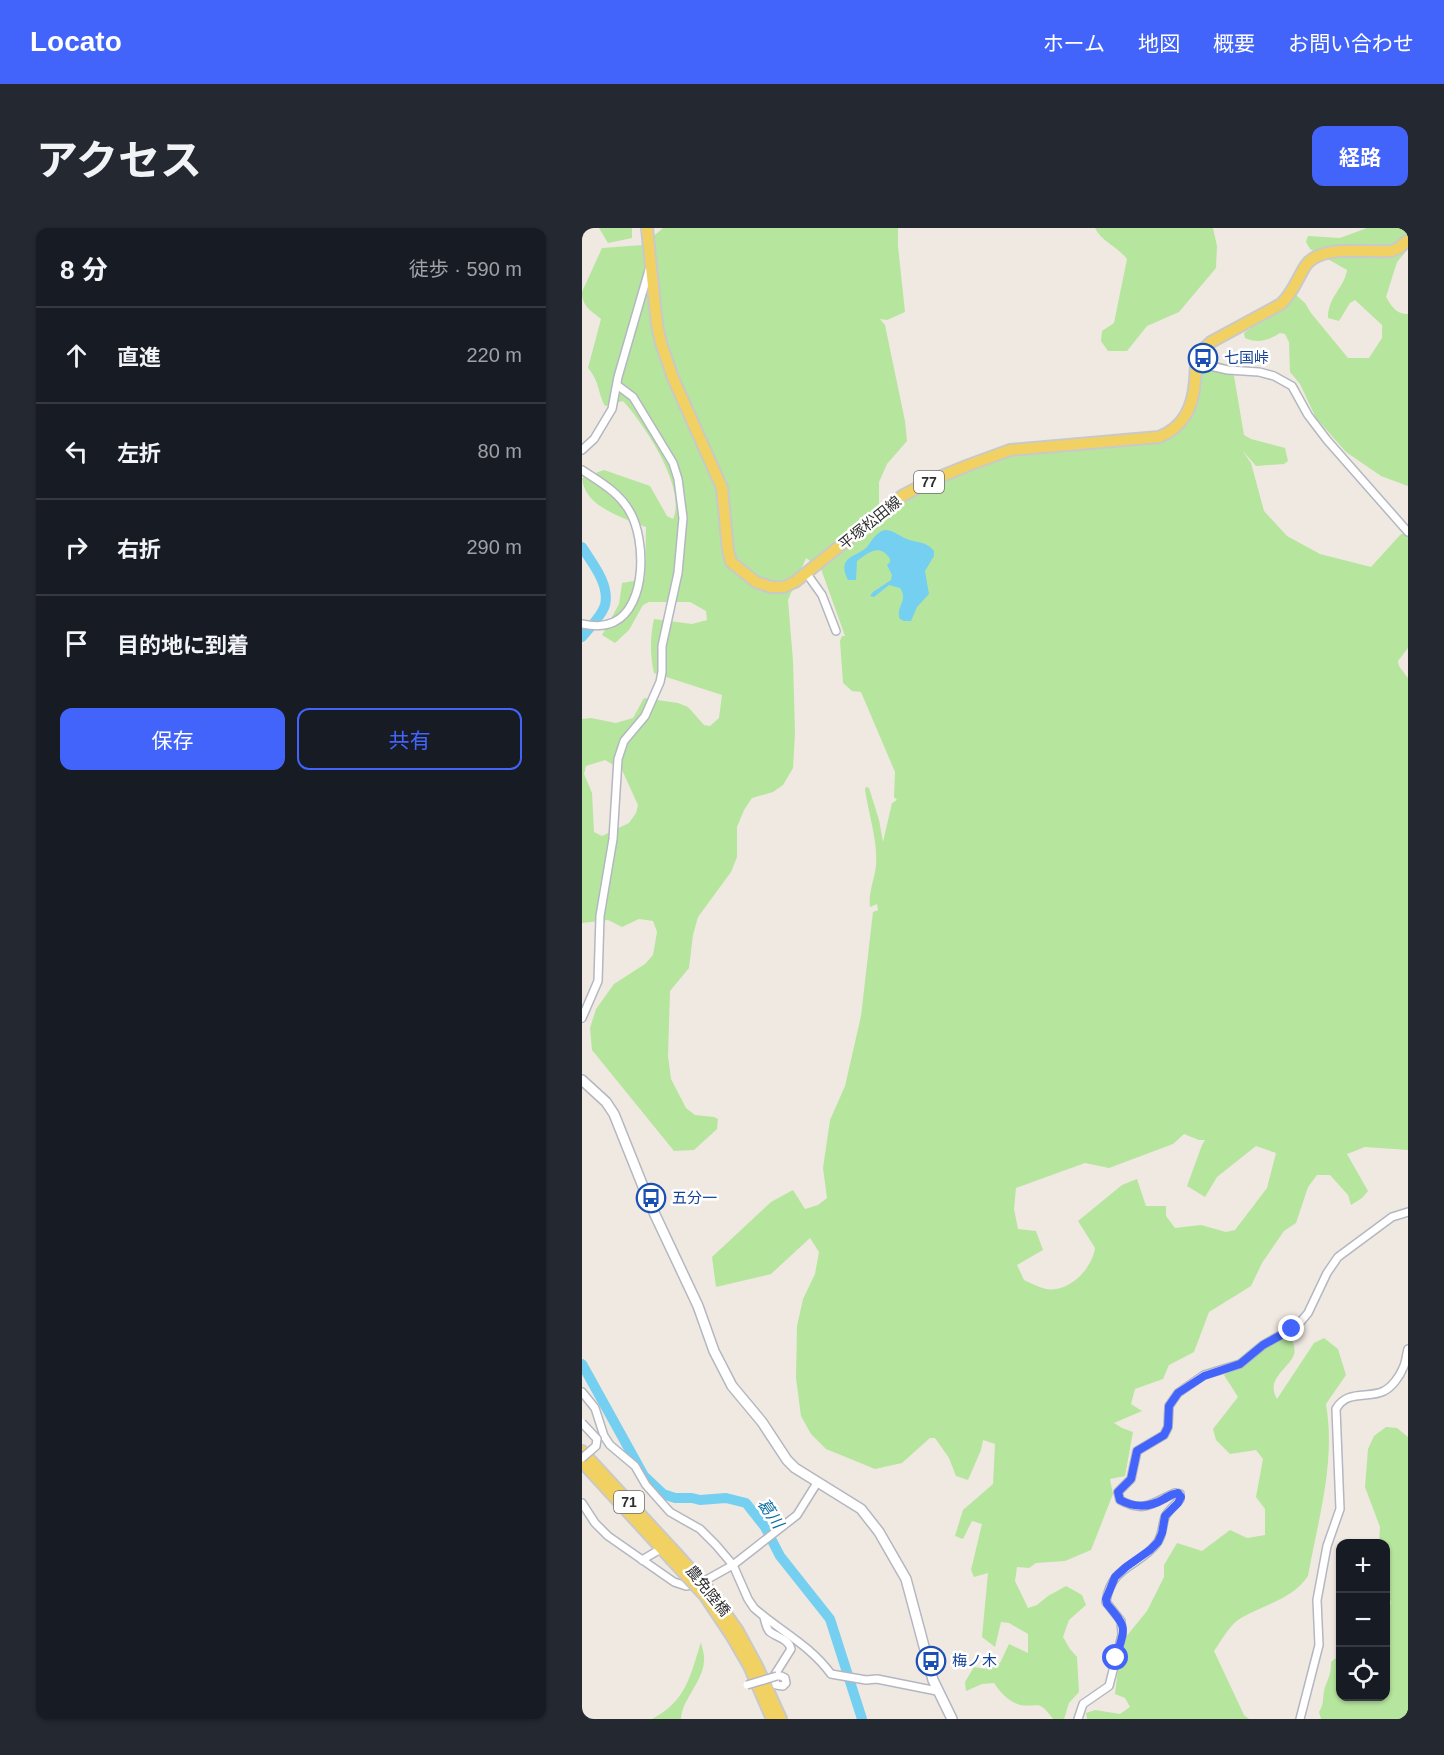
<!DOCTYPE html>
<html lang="ja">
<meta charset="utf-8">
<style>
body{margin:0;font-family:Arial,"Noto Sans JP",sans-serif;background:#242831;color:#f1f3f6}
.controls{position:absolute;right:18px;bottom:18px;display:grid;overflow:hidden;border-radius:12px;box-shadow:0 2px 4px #0004}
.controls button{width:54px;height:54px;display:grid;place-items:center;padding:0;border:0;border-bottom:2px solid #363941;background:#171b24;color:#f1f3f6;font:30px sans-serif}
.stop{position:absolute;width:18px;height:18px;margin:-14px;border:4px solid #4264fb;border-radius:50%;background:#fff}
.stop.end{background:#4264fb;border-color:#fff;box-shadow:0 2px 6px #0008}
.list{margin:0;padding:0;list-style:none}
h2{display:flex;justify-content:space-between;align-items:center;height:78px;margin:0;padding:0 24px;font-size:26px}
h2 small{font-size:20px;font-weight:400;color:#9ea1a6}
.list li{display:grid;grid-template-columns:39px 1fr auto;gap:18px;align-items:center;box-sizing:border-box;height:96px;padding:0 24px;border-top:2px solid #363941}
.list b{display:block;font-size:22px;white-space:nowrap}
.list em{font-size:20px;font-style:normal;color:#9ea1a6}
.actions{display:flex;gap:12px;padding:18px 24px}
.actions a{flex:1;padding:14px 0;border:2px solid #4264fb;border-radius:12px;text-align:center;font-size:21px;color:#4264fb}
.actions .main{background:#4264fb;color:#fff}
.icon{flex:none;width:33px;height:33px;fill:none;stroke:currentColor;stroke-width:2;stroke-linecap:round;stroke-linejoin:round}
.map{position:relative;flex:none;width:826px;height:1491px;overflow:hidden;border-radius:12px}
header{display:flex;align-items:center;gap:36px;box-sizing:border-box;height:84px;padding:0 30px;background:#4264fb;color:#fff}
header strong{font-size:28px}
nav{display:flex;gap:33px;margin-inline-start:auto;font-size:21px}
.intro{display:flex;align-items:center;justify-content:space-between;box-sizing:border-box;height:144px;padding:0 36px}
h1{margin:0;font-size:42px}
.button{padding:15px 27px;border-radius:12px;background:#4264fb;color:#fff;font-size:21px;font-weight:700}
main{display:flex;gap:36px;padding:0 36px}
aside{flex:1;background:#171b24;border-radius:12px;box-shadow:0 2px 4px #0004}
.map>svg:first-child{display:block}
.green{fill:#b6e59e;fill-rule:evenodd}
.water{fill:#75cff0}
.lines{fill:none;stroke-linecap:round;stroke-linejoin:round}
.river{stroke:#75cff0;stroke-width:10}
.minor-casing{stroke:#b4b7c1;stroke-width:10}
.tertiary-casing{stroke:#b4b7c1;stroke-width:12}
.primary-casing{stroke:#c9c9c9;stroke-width:14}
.minor{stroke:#fff;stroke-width:7}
.tertiary{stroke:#fff;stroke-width:9}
.primary{stroke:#f2d163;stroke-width:10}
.minor-bridge-casing{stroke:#b4b7c1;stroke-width:10;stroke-linecap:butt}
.primary-bridge-casing{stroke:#c9c9c9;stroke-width:14;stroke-linecap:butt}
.minor-bridge{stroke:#fff;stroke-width:7}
.primary-bridge{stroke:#f2d163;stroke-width:10}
.route{stroke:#4264fb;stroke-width:8}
.labels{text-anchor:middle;stroke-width:5;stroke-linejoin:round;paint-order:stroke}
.shield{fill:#fff;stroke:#6d6d6d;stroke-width:1.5}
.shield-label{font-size:14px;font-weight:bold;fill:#2e2e2e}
.transit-label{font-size:15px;fill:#164399;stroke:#fff;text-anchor:start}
.street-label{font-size:15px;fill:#2e2e2e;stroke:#fff}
.water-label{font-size:16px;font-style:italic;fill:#0d6fa3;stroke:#fff}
</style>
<header>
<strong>Locato</strong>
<nav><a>ホーム</a><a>地図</a><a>概要</a><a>お問い合わせ</a></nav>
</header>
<div class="intro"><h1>アクセス</h1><a class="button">経路</a></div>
<main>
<aside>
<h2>8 分<small>徒歩 · 590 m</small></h2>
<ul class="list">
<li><svg class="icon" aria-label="ahead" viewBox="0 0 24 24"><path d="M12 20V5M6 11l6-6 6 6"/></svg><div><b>直進</b></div><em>220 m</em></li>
<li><svg class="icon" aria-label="left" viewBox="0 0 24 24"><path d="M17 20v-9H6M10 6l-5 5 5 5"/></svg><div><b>左折</b></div><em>80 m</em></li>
<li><svg class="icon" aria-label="right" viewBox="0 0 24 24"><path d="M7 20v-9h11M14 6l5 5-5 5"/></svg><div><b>右折</b></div><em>290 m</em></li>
<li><svg class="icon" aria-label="arrive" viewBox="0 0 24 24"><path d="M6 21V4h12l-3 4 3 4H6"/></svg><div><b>目的地に到着</b></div></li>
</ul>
<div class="actions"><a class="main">保存</a><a>共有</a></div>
</aside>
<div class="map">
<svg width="826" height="1491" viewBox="0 0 826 1491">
<rect width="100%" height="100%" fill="#efe9e1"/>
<g class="green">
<path d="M17 0H50V10L26 15Z"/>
<path d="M81 0H316V18L323 84 305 92 298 91 303 97 323 193 325 213 305 236 297 254V279L312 277 401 234 431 227 547 218 572 213 604 195 611 185 617 139 636 134 646 137 652 148 662 207 669 211 703 220 706 233 702 236 674 238 660 222 669 235 682 283 705 308 738 326 789 339 819 306H822L826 309V420L816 433 817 438 826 450V922L783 919 765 926 786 963 780 970 769 977 766 967 748 947H735L726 959 714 995 702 1003 680 1035 669 1058 627 1084 612 1124 587 1137 581 1151 553 1161 549 1176 560 1183 532 1195 540 1200 551 1204 543 1248 528 1251 531 1266 509 1322 483 1333 454 1335 447 1340 435 1339 433 1353 446 1380 455 1377 466 1368 484 1358 500 1367 504 1377 487 1392 481 1409 488 1421 495 1429 497 1464 487 1475 482 1491H471C456 1470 457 1480 438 1477 427 1474 418 1464 412 1455L400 1456 384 1463 383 1454 392 1439 404 1441 406 1432 418 1435 427 1416 446 1425V1406L427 1395 419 1394 413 1419 400 1409 406 1345 392 1349 389 1342 400 1296 390 1293 381 1311 373 1308 381 1282 411 1256 413 1216 401 1212 399 1222 386 1252 374 1248 367 1230 353 1210H348L320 1235 293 1241 244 1221 229 1206 219 1188 214 1150 215 1098 221 1071 233 1046 237 1024 228 1010 189 1046 134 1059 130 1029 189 974 211 962 223 981 236 977 245 970 241 940 248 892 263 858 279 788 291 684 296 682 295 676 288 679C286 664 293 651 294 637 296 612 286 585 283 561L284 559 287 560 297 592 301 614 310 575 315 572 312 569 313 544 279 464 270 463 261 455 258 413 260 408H263L239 341 224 330 206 372 211 433 213 505 211 540 201 557 191 564 170 570 162 582 155 599V629L149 644 116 689 111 707 107 740 88 763 86 828 89 851 104 880 113 887 132 889 136 891 135 901 112 922 92 923 10 822 8 800 14 781 32 756 63 736 71 727 75 704 71 693 57 691 40 699 26 692 0 695V491L9 490 34 495 51 490 62 470 96 475 106 479 122 497 128 498 137 490 140 467 72 445C68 428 68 408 72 391L110 396 125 392 124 383 108 374H67L61 377 47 402 33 415 20 407 37 376 40 355 63 351 64 299C42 290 2 279 0 250L22 242 68 258 85 288 91 291C105 260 62 196 41 173L23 178C15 163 18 154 6 140L19 91C8 82 0 78 0 64L20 20 61 17ZM23 532 40 542 56 577 54 585 47 595 20 608 12 604 10 565 2 546 4 538ZM602 906 617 912H623L620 917 605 958 623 969 635 949 674 918 694 925 685 960 653 1002 644 1004 619 997 593 1000 584 988V978H564L555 951 540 957 496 993 513 1020C510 1041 487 1065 464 1061 456 1059 449 1055 442 1052L435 1037 461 1022 454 1003 436 1001 432 981 434 960 503 935 527 940 591 916Z"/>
<path d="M513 0H631L635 18 634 40 597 84 565 98 545 123H526L519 113 520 103 532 95 545 31C536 19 519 13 513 0Z"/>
<path d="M785 0H826V21L815 34 804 69C810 79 814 86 826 86V258L799 248 764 224 734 190 718 156 708 144 707 114 703 106 698 105C687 112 676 116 663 110L662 105 714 67 723 75 729 85 766 130H787L800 110V97L773 72 768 75 757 93 746 90C746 68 762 61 765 42L728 21 724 14 726 8 758 10Z"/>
<path d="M699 1110 710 1111C712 1117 714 1123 711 1129 703 1143 684 1152 695 1171L732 1115 742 1110 756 1121 764 1147 744 1176C754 1234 736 1292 726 1348 710 1372 682 1376 659 1390 648 1396 639 1413 632 1423L662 1487 667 1491H505L504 1485 513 1482 538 1486 548 1479 543 1470 533 1466 539 1415 565 1383 582 1349V1337L595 1315 620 1323 648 1302 665 1310 683 1307V1281L674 1269 681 1231 674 1222 648 1226 634 1212 631 1201 656 1169 642 1147 685 1112Z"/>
<path d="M804 1199 815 1200 826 1209V1491H739L737 1484C743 1475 740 1468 743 1459 747 1448 749 1446 749 1434L758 1427V1468H804V1387L809 1375 804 1356V1316L797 1315 798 1299 783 1259 786 1221 792 1208Z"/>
<path d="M119 1414C120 1420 123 1427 122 1433 121 1454 100 1471 99 1491H70C104 1473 108 1449 119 1414Z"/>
</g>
<path class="water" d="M302 302C313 302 316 308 325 311 335 315 344 313 352 323V328L343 343 347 366 335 379 329 393H322L318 391C313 378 327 373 318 360L307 357 292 369 288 368 291 364 309 352 310 347 305 337 308 334V331C298 315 287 324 275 333L274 352H266C254 328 275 329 285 319 290 312 294 305 302 302Z"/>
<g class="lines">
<g class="river">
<path d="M0 319C10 335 28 356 23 377 20 388 7 400 0 409"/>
<path d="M0 1136 62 1248 81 1266 93 1270H110L118 1272 144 1270 164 1275 183 1299 198 1328 248 1391 280 1491"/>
</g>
<g class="minor-casing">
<g id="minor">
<path d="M615 135 646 142 677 144 692 148 710 158 726 187 745 212 826 304"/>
<path d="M0 222 12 211 30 181 36 149 67 42"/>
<path d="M0 242C18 254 37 264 48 284 64 312 65 378 32 394 21 399 11 398 0 396"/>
<path d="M225 346 240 367 254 403"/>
<path d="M0 790 16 753 18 688 31 611 36 531 42 513 63 488 78 454 80 444V418L96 345 101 290 96 251 91 235 51 169 35 157"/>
<path d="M0 1164 13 1180 22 1208 28 1217 53 1238 64 1257 88 1284 118 1301 134 1317 151 1337 166 1371 172 1380C198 1403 228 1417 249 1446L284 1452 295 1451 355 1463"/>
<path d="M0 1275 13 1295 26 1308 92 1354 104 1358 117 1356 151 1337 215 1287 235 1255"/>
<path d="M60 1332 82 1319"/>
<path d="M182 1389C183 1393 184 1399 187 1403 195 1410 206 1410 209 1421L192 1448 194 1457 201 1458 204 1455 203 1450 199 1448H195"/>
<path d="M496 1491 501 1476 527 1458 540 1407 539 1393 524 1374C529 1337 557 1339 575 1315 581 1307 580 1298 583 1289 586 1282 594 1277 598 1271V1266L593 1265C571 1274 563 1286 538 1272L536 1264 549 1251 555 1223 582 1207 586 1199 587 1178 596 1165 622 1147 658 1136 681 1117 715 1098 726 1085 745 1045 756 1029 810 989 826 984"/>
<path d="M718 1491 737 1417 735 1372 745 1318 758 1281 754 1181C765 1161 787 1171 802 1163 810 1159 818 1148 821 1140 824 1135 824 1128 826 1121"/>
</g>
</g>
<g class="tertiary-casing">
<path id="tertiary" d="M0 852 24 874 32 886 68 976 116 1078 132 1123 150 1158 180 1194 205 1232 213 1240 279 1281 297 1304 324 1351 351 1452 370 1491"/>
</g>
<g class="primary-casing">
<g id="primary">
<path d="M65 0 75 97 79 115 91 150 140 260 146 322 149 334 174 354 189 359H202L213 354 320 268 350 252 387 237 428 222 577 209C602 199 611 179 613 153 614 145 613 136 616 129 618 122 624 119 629 114L699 76C711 65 715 51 724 37 739 16 786 25 809 23L817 20 826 12"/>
<path d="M0 1223 94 1325"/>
<path d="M0 1234 88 1330"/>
<path d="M156 1403 175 1438 199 1491"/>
<path d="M149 1407 167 1438 190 1491"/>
</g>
</g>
<use href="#minor" class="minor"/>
<use href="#tertiary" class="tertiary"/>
<use href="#primary" class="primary"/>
<g class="minor-bridge-casing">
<g id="minor-bridge">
<path d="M0 1195 15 1211 14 1218 0 1230"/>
<path d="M165 1457 195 1448"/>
</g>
</g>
<g class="primary-bridge-casing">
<g id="primary-bridge">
<path d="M94 1325 128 1363 156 1403"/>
<path d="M88 1330 123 1368 149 1407"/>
</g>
</g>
<use href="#minor-bridge" class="minor-bridge"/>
<use href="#primary-bridge" class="primary-bridge"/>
</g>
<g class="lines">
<path class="route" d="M534 1430C543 1398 546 1401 525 1376L524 1371 533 1349 544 1339 568 1322 576 1314 580 1305 583 1288 596 1275 599 1269 596 1265C589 1266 587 1268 582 1271 567 1280 553 1280 538 1272L536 1264 549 1251 555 1223 582 1207 586 1199 587 1178 596 1165 622 1148 658 1136 681 1117 710 1101"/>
</g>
<defs>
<g id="bus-ring" transform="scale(1.5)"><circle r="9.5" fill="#fff" stroke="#1a4fb4" stroke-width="1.5"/><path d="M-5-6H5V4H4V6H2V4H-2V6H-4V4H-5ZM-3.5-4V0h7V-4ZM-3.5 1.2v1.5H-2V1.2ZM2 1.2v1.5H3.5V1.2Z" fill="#1a4fb4"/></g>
</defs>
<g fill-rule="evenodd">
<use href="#bus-ring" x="621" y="130"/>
<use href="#bus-ring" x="69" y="970"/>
<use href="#bus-ring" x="349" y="1433"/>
</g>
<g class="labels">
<g class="shield">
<rect x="332" y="243" width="30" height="22" rx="4.5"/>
<rect x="32" y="1263" width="30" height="22" rx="4.5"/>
</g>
<g class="shield-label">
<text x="347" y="259">77</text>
<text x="47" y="1279">71</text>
</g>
<g class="transit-label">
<text x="642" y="135">七国峠</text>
<text x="90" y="975">五分一</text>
<text x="370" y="1438">梅ノ木</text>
</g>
<g class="street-label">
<text transform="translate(288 295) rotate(-39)" y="5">平塚松田線</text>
<text transform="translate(126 1363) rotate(51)" y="5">農免陸橋</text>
</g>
<g class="water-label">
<text transform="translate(189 1285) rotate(55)" y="6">葛川</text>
</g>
</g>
</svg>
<div class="controls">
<button>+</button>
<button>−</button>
<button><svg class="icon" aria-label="locate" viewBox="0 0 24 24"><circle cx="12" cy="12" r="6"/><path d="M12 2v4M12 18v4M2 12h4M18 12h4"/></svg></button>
</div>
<div class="stop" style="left:534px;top:1430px"></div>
<div class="stop end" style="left:710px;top:1101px"></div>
</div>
</main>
